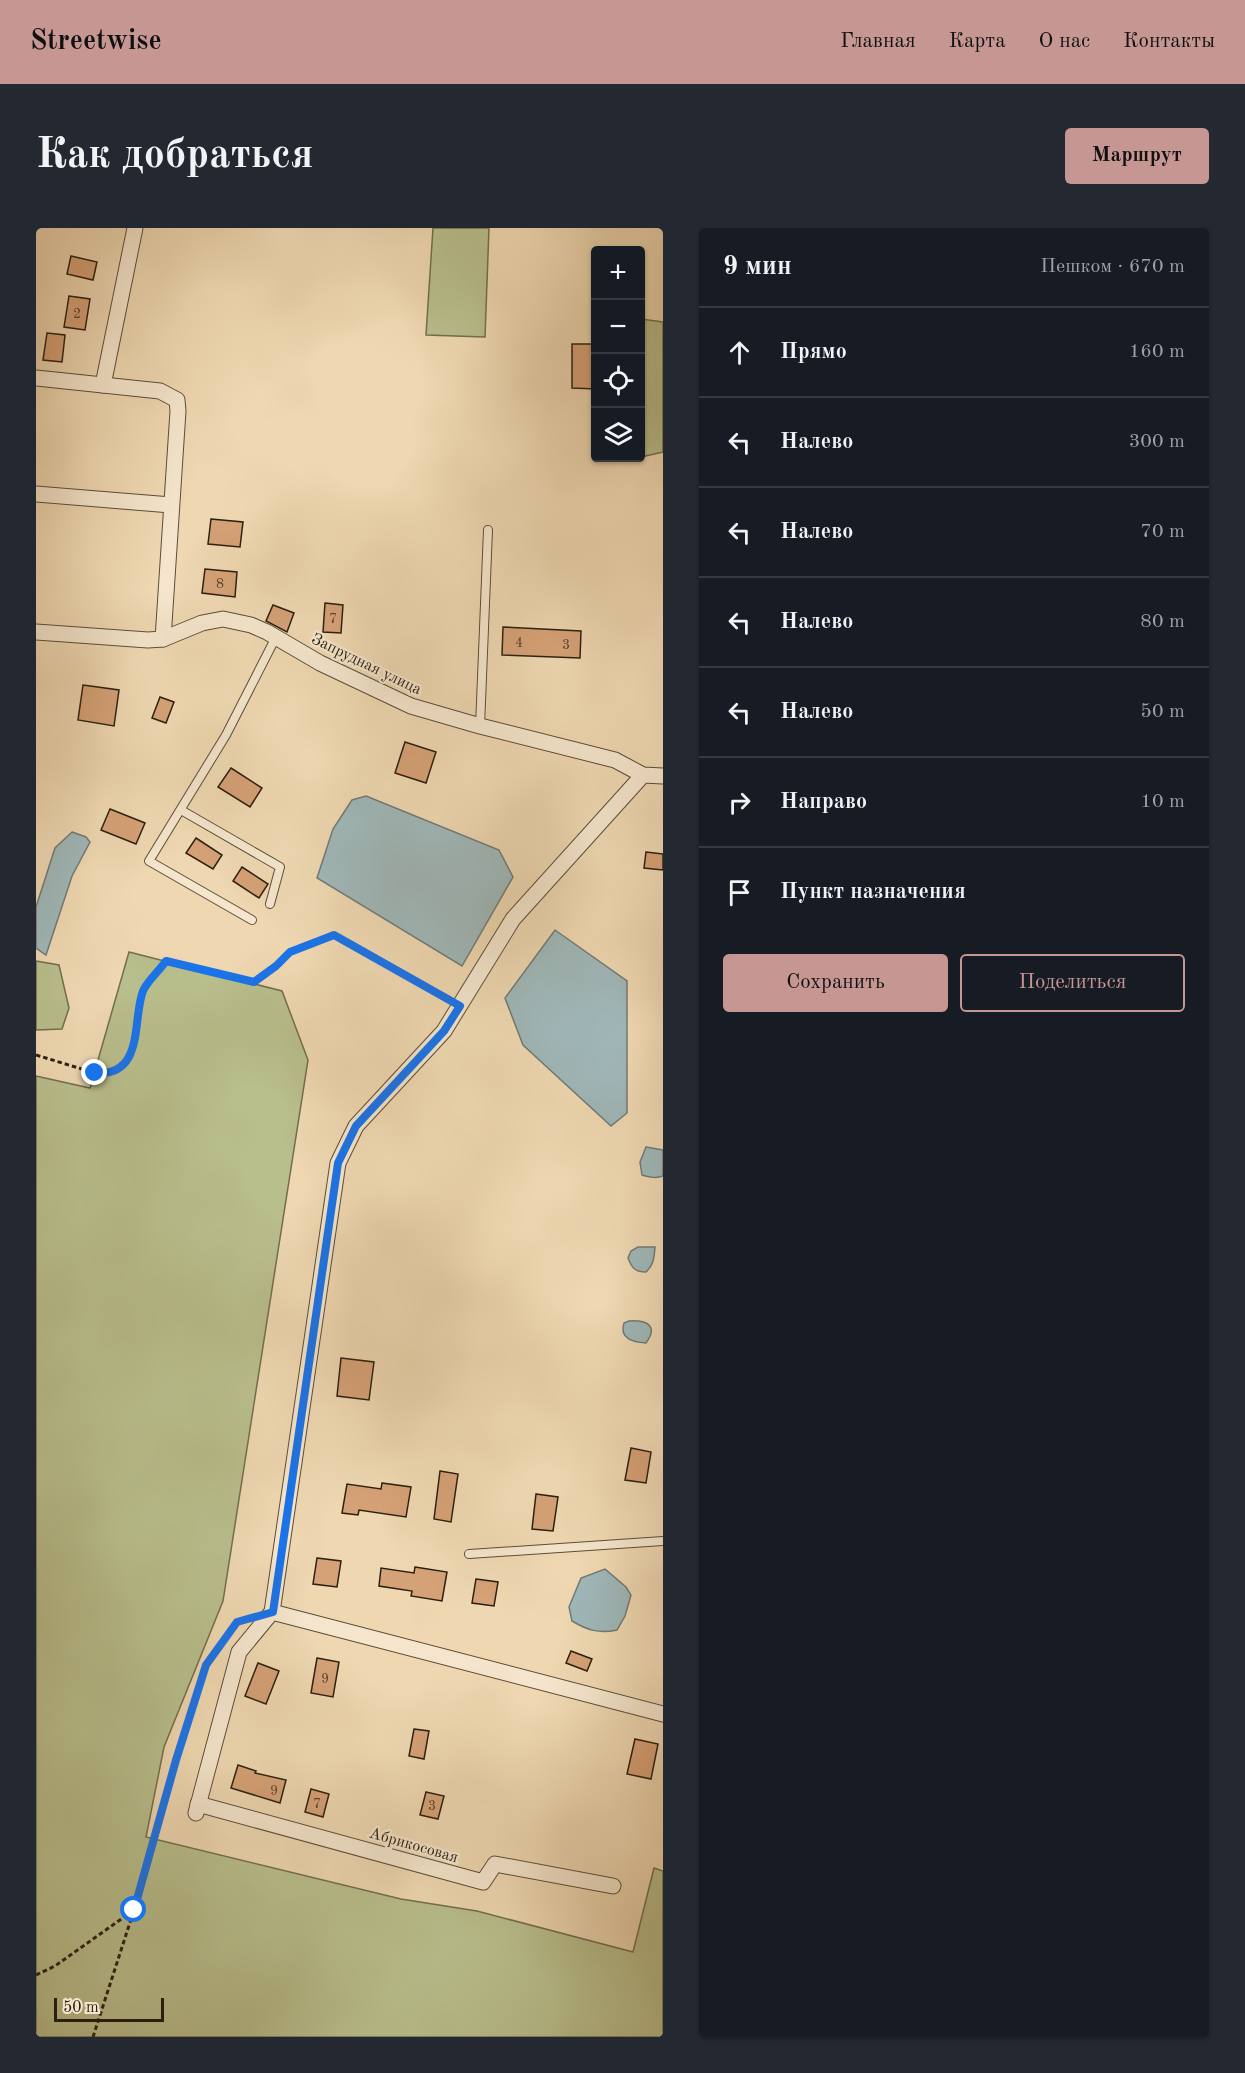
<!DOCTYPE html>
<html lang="ru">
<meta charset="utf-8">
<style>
body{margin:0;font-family:"Old Standard TT",serif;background:#242831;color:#f1f3f6}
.controls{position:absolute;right:18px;top:18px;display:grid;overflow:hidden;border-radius:6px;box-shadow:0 2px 4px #0004}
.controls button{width:54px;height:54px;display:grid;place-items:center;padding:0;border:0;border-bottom:2px solid #363941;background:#171b24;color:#f1f3f6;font:30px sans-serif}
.scale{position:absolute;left:18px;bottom:15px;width:110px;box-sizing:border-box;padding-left:6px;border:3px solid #2b1f10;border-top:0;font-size:16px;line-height:21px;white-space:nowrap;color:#2b1f10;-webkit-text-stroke:4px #f4e5cc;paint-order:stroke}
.stop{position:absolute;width:18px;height:18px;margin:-14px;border:4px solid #1a73e8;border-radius:50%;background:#fff}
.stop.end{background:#1a73e8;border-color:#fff;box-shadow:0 2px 6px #0008}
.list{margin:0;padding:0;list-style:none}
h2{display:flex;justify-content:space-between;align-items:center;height:78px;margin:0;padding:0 24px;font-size:26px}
h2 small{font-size:20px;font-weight:400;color:#9ea1a6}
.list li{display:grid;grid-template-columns:39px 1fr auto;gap:18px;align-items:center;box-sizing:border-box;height:90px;padding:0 24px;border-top:2px solid #363941}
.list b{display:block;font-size:22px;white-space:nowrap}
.list em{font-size:20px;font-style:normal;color:#9ea1a6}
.actions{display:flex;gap:12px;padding:18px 24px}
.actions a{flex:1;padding:14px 0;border:2px solid #c59692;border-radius:6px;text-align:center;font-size:21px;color:#c59692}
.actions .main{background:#c59692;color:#111}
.icon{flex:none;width:33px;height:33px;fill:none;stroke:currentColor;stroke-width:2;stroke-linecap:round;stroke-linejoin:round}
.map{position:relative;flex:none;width:627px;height:1809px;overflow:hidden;border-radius:6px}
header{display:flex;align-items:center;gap:36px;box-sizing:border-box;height:84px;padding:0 30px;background:#c59692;color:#111}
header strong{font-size:28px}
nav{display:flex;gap:33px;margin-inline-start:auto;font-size:21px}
.intro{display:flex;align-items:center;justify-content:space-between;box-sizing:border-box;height:144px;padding:0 36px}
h1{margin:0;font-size:42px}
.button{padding:15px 27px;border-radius:6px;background:#c59692;color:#111;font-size:21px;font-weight:700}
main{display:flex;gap:36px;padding:0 36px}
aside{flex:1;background:#171b24;border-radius:6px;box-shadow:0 2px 4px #0004}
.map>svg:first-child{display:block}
.green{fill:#b8be8c;stroke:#726e4e;stroke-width:1.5}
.water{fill:#9fb7b8;stroke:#717a75;stroke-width:1.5}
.building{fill:#d5a176;stroke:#2b1f10;stroke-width:1.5}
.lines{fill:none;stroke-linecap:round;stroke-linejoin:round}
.lane-casing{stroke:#5c4d38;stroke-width:10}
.street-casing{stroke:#5c4d38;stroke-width:17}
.path{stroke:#2b1f10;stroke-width:3;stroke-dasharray:4.5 3;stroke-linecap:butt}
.lane{stroke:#f4e5cc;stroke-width:8}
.street{stroke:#f4e5cc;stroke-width:15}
.route{stroke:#1a73e8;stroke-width:8}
.labels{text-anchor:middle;stroke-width:4.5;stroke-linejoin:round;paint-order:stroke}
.number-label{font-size:14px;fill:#56402a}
.street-label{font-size:16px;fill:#2b1f10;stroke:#f4e5cc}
</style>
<header>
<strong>Streetwise</strong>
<nav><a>Главная</a><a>Карта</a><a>О нас</a><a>Контакты</a></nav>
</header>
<div class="intro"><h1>Как добраться</h1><a class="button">Маршрут</a></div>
<main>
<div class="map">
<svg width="627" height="1809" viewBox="0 0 627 1809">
<rect width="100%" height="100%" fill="#eed7b1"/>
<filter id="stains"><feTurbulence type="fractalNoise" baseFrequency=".00333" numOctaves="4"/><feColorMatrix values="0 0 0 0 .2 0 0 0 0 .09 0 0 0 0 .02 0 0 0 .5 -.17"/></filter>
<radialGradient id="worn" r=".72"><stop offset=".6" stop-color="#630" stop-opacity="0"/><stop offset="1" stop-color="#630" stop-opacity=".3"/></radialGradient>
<g class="green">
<path d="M397 0H453L449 109 390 107Z"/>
<path d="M605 91 627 94V224L605 229Z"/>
<path d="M93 724 246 763 272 832 187 1373 128 1519 110 1609 365 1671 441 1683 597 1724 618 1640 627 1643V1809H0V848L54 860Z"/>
<path d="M0 733 23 737 33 780 26 801 0 802Z"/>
</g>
<g class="water">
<path d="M330 568 463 622 477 649 426 738 281 650 297 601 316 572Z"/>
<path d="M36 604 50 609 54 614 36 648 10 727 0 720V679L19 620Z"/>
<path d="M519 702 591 753V885L575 898 487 817 469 770Z"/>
<path d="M610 919 627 922V948C620 951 613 949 606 947L604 934Z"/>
<path d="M602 1019H619C618 1029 618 1037 610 1044 599 1044 596 1040 592 1030L595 1023Z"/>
<path d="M593 1093C610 1092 623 1097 610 1115 597 1114 583 1111 588 1095Z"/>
<path d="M569 1341 590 1359 595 1367 589 1388 581 1402C563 1406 551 1402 536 1393L533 1379 545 1350Z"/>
</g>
<g class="building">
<path d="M35 28 61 34 57 52 31 46Z"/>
<path d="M33 68 54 71 49 102 28 99Z"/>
<path d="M11 105 29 107 26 134 7 132Z"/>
<path d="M536 116H560V161L536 160Z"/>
<path d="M175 291 207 294 204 319 172 316Z"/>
<path d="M169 341 201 344 199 369 166 365Z"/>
<path d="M289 375 307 377 305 405 287 404Z"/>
<path d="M237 377 258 385 251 404 230 393Z"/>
<path d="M467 399 545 403 544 430 466 427Z"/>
<path d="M47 457 83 462 78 498 42 492Z"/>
<path d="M124 469 138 474 130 495 116 490Z"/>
<path d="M369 514 400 524 390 555 359 545Z"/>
<path d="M195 540 226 560 214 579 182 559Z"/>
<path d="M74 581 109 595 100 616 65 602Z"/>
<path d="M160 610 186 627 177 641 150 625Z"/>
<path d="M610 624 627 626V642L608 640Z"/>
<path d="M206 639 232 656 223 670 197 653Z"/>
<path d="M305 1130 338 1134 333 1172 301 1168Z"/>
<path d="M595 1220 615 1224 610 1255 589 1252Z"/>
<path d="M404 1243 422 1246 415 1294 398 1291Z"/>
<path d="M346 1255 375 1259 370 1289 323 1282 322 1287 306 1285 311 1256 345 1261Z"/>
<path d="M500 1266 522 1269 517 1303 496 1301Z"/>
<path d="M281 1330 305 1333 301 1359 277 1356Z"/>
<path d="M379 1339 411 1344 406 1373 375 1368 376 1363 343 1358 345 1340 378 1345Z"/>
<path d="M440 1351 462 1354 458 1378 436 1375Z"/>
<path d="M535 1423 556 1431 551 1443 530 1435Z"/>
<path d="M281 1430 303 1434 297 1469 275 1465Z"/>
<path d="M222 1435 243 1443 230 1476 209 1468Z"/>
<path d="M378 1501 393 1503 388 1531 373 1528Z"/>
<path d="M599 1511 622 1516 615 1551 591 1546Z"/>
<path d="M202 1537 220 1543 219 1545 250 1552 244 1575 195 1560Z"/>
<path d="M275 1561 293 1566 287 1589 269 1584Z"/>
<path d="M390 1564 408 1568 402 1591 384 1587Z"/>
</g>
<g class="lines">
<g class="lane-casing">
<g id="lane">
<path d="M444 498 452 302"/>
<path d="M145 582 244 639 234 676"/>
<path d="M216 692 113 633 190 507 240 409"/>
<path d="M433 1326 627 1313"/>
</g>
</g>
<g class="street-casing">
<g id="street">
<path d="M0 150 124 163 141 172 142 183 127 411"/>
<path d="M67 157 99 0"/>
<path d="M0 266 135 277"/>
<path d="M0 404 112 412 127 411 166 395 187 391 215 397 231 404 284 435 375 478 444 498 579 532 607 547 627 548"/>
<path d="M607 547 477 691 408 803 320 898 302 935 236 1384 627 1486"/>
<path d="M162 1576 447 1654 459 1636 577 1658"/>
<path d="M160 1585 203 1424 236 1384"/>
</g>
</g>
<g class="path">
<path d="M0 827 59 845 72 846 88 836 100 813 107 762 131 733 218 754 240 738 254 724 298 707 412 771"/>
<path d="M0 1747 19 1738 98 1682 140 1532 170 1437 201 1393 212 1391"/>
<path d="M57 1809 98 1682"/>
</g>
<use href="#lane" class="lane"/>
<use href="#street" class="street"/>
</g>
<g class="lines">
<path class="route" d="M59 845C109 849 96 791 107 763 111 753 124 742 130 733L218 754 240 738 254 724 298 707 424 778 408 803 320 898 302 935 237 1384 201 1394 170 1437 140 1532 98 1682"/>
</g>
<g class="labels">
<g class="number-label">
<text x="41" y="90">2</text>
<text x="184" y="360">8</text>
<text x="297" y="395">7</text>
<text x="483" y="419">4</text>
<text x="530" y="421">3</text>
<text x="289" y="1455">9</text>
<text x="238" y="1567">9</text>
<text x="281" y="1580">7</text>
<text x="396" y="1582">3</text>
</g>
<g class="street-label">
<text transform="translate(331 435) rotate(26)" y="6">Запрудная улица</text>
<text transform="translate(378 1616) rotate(16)" y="6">Абрикосовая</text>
</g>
</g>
<rect width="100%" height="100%" filter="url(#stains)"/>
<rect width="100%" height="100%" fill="url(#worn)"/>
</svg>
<div class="controls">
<button>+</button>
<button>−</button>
<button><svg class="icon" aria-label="locate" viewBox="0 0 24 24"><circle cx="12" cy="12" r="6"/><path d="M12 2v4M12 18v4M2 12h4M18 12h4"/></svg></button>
<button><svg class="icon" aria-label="layers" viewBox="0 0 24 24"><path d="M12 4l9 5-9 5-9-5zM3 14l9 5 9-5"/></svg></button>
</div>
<div class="scale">50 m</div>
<div class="stop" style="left:98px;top:1682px"></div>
<div class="stop end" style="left:59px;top:845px"></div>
</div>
<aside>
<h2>9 мин<small>Пешком · 670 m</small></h2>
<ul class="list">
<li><svg class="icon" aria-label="ahead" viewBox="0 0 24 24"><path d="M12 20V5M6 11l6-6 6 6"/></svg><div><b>Прямо</b></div><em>160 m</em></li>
<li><svg class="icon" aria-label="left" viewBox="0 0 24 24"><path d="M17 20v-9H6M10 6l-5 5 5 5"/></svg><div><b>Налево</b></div><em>300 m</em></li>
<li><svg class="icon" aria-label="left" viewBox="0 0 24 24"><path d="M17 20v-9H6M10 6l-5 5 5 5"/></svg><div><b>Налево</b></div><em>70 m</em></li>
<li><svg class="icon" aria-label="left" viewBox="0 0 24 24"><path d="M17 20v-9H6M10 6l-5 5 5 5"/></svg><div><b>Налево</b></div><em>80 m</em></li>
<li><svg class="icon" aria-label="left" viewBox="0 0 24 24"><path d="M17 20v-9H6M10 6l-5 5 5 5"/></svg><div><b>Налево</b></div><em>50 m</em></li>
<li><svg class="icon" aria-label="right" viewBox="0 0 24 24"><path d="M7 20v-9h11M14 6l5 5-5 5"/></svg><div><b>Направо</b></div><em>10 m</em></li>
<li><svg class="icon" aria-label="arrive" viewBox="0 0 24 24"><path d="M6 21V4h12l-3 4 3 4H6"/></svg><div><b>Пункт назначения</b></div></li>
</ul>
<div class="actions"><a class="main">Сохранить</a><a>Поделиться</a></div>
</aside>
</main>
